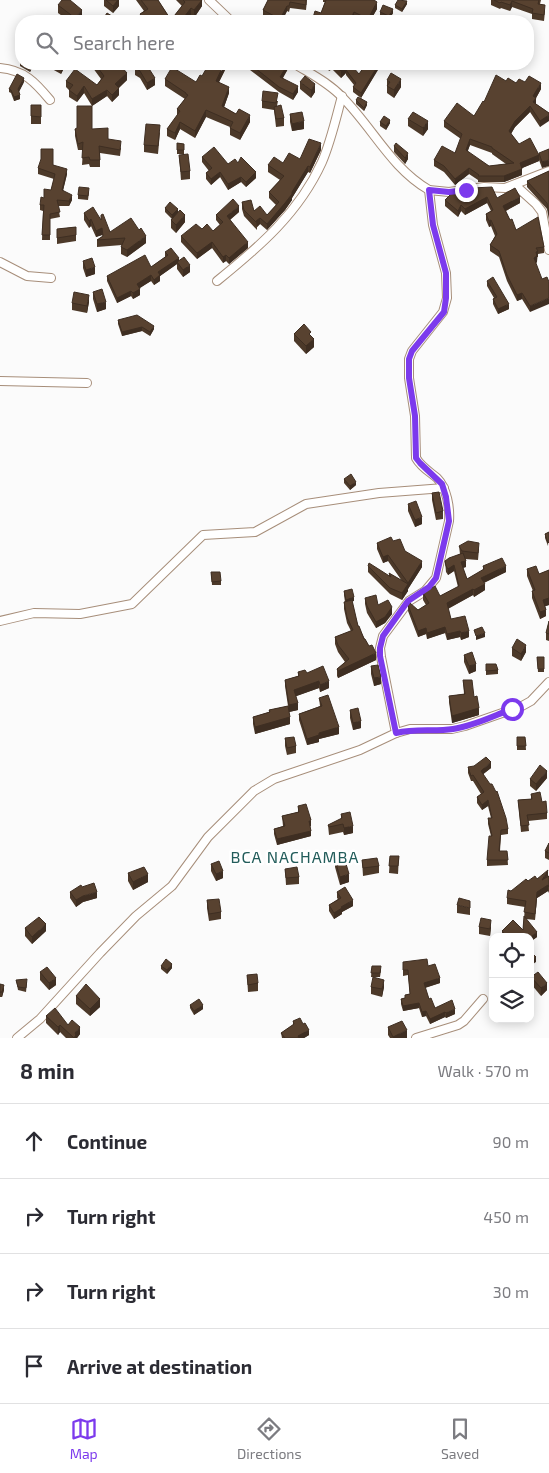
<!DOCTYPE html>
<meta charset="utf-8">
<style>
body{margin:0;font-family:"Exo 2",sans-serif;background:#f2f2f3;color:#2b2b33}
.controls{position:absolute;right:15px;bottom:15px;display:grid;overflow:hidden;border-radius:10px;box-shadow:0 2px 12px #0003}
.controls button{width:45px;height:45px;display:grid;place-items:center;padding:0;border:0;border-bottom:1px solid #e1e1e2;background:#fff;color:#2b2b33;font:25px sans-serif}
.stop{position:absolute;width:15px;height:15px;margin:-11px;border:4px solid #7c3aed;border-radius:50%;background:#fff}
.stop.end{background:#7c3aed;border-color:#fff;box-shadow:0 1px 5px #0008}
.list{margin:0;padding:0;list-style:none}
h2{display:flex;justify-content:space-between;align-items:center;height:65px;margin:0;padding:0 20px;font-size:21px}
h2 small{font-size:16px;font-weight:400;color:#7c7c81}
.list li{display:grid;grid-template-columns:32px 1fr auto;gap:15px;align-items:center;box-sizing:border-box;height:75px;padding:0 20px;border-top:1px solid #e1e1e2}
.list b{display:block;font-size:19px;white-space:nowrap}
.list em{font-size:16px;font-style:normal;color:#7c7c81}
.icon{flex:none;width:28px;height:28px;fill:none;stroke:currentColor;stroke-width:2;stroke-linecap:round;stroke-linejoin:round}
.map{position:relative;flex:none;width:549px;height:1038px;overflow:hidden}
.search{position:absolute;background:#fff;box-shadow:0 2px 12px #0003;left:15px;right:15px;top:15px;height:55px;display:flex;align-items:center;gap:12px;box-sizing:border-box;padding:0 18px;border-radius:20px;color:#7c7c81;font-size:19px}
.sheet{height:365px;background:#fff}
nav{display:flex;justify-content:space-around;align-items:center;box-sizing:border-box;height:70px;border-top:1px solid #e1e1e2;background:#fff;font-size:14px;color:#7c7c81}
nav a{display:grid;justify-items:center;gap:2px}
nav .on{color:#7c3aed}
.map>svg:first-child{display:block}
.lines{fill:none;stroke-linecap:round;stroke-linejoin:round}
.street-casing{stroke:#a78e7a;stroke-width:10}
.street{stroke:#fff;stroke-width:8}
.wall{fill:#4c3929;fill-rule:evenodd}
.shaded-wall{fill:#3e2e22}
.building{fill:#584230;stroke:#3e2e22;fill-rule:evenodd}
.route{stroke:#7c3aed;stroke-width:6}
.labels{text-anchor:middle;stroke-width:5;stroke-linejoin:round;paint-order:stroke}
.quarter-label{font-size:16px;letter-spacing:1px;fill:#235d5b;stroke:#fff}
</style>
<div class="map">
<svg width="549" height="1038" viewBox="0 0 549 1038">
<rect width="100%" height="100%" fill="#fbfbfb"/>
<g class="lines">
<g class="street-casing">
<g id="street">
<path d="M209 0 231 21"/>
<path d="M295 64C311 74 329 83 342 97 373 128 391 168 429 190L433 225 446 273 447 298 443 312 412 351 409 359V378L415 416 416 458C421 467 430 472 437 478 447 488 450 508 449 521L436 578 425 591 409 601 383 636 380 648 381 657 396 733"/>
<path d="M0 68C24 70 35 82 50 100"/>
<path d="M515 185 536 204 542 212 549 250"/>
<path d="M429 190 449 192 484 187 505 188 549 171"/>
<path d="M0 262 27 276 51 278"/>
<path d="M217 281C259 247 299 213 322 162 331 141 336 118 342 96"/>
<path d="M0 381 87 383"/>
<path d="M0 621 34 613 80 614 132 604 203 535 255 532 306 504 379 493 444 488"/>
<path d="M17 1038 40 1019 100 953 136 916 172 886 208 837 254 791 274 779 360 750 396 733 410 729H452L465 726 522 706 531 701 549 682"/>
<path d="M416 1038 458 1025 464 1021 483 999"/>
</g>
</g>
<use href="#street" class="street"/>
</g>
<g class="wall">
<path d="M104 0H119V6L113 13 104 6Z"/>
<path d="M136 0H158L171 20 182 6 176 0H202V6L194 18 191 15 186 21H141L140 14 144 11Z"/>
<path d="M268 0H307L306 10 290 8 289 12 287 11 282 21H274L263 16V10Z"/>
<path d="M323 0H374L377 9 370 21H358L354 19 353 21H312L321 13 325 2H323Z"/>
<path d="M491 0H541L540 4 545 11 544 21 532 19V14L512 7 510 11 501 8 500 9 491 5Z"/>
<path d="M407 4 402 12 395 8V5Z"/>
<path d="M58 5 82 17 79 21H69L58 13Z"/>
<path d="M380 12 393 13 389 20 380 15Z"/>
<path d="M21 56V64H34L30 72 20 66V58Z"/>
<path d="M52 64H65V66L61 74 52 69Z"/>
<path d="M90 64H121V66L127 80 119 88V95L112 102 107 96 92 106 84 93 77 102 69 97V90L66 87V81L97 85 101 79Z"/>
<path d="M138 64H151L149 68 155 85 147 90 140 78 135 75V68Z"/>
<path d="M250 64H289V67L283 78 298 92 293 100 279 92 250 70Z"/>
<path d="M315 64H346L347 69 359 74 381 64 361 98 367 105 364 111 356 104V100L361 98 353 92V87L354 85 346 75V73L341 78 331 68 330 71Z"/>
<path d="M421 64H430L427 68Z"/>
<path d="M225 70 219 82 229 93 224 107 250 122 240 140 230 135V127L206 117 195 138 180 129 175 140 167 136V129L177 116V109L185 99 165 86V79L196 82 202 76Z"/>
<path d="M387 80 401 87 394 98 387 93Z"/>
<path d="M506 81 516 83 525 82 541 89 536 98V104L549 113 540 127 530 112 515 127 511 134 519 144 539 155 549 149 542 168 539 160V161L522 168V175L504 182H478V180L469 174 455 185 444 172 434 166V160L455 153 461 139 444 127V121L474 116 484 102ZM470 145 492 153V154L506 164 489 166 467 152Z"/>
<path d="M24 82 19 92 20 99 14 101 11 93 9 92V89Z"/>
<path d="M300 82 315 92 311 98 300 89Z"/>
<path d="M262 101H278L277 106 284 118V126L276 127 274 110 262 108Z"/>
<rect x="31" y="105" width="10" height="19"/>
<path d="M290 114 304 129 292 131 290 122Z"/>
<path d="M408 119 428 129 423 136 408 126Z"/>
<path d="M380 122 390 123 386 130 380 126Z"/>
<path d="M75 129H92L108 139 121 148 120 156 100 153V167H90L89 164 82 165 83 150H78L75 136Z"/>
<path d="M160 132 158 154 144 152V145Z"/>
<path d="M177 143 184 144V154H177Z"/>
<path d="M394 146 408 159 405 164 394 152Z"/>
<path d="M321 150 310 173 308 172 292 198V200L285 210 267 230 260 224 257 227V230L244 216 242 209V202L254 211 267 215 276 205 269 198V192L280 180 268 172V165L283 163 300 159Z"/>
<path d="M179 155 190 171V179L181 180Z"/>
<path d="M202 157 228 164 238 163 256 178 246 187 241 182 228 190 220 177 211 185 206 179V173L209 171 202 162Z"/>
<path d="M53 165 67 174 63 190 72 200 69 206H58L60 217 50 219V240H42L43 211 40 210V205L44 198 51 190 54 179 38 174V168Z"/>
<path d="M549 171V220L547 209 527 187V181Z"/>
<path d="M472 188 497 198 520 203 506 211 510 220 516 230 544 247V253L538 254V257H537V262L536 263 530 312 522 299 517 301 507 281 499 257 490 251V245L495 236 491 226 489 227 486 220V214L491 211 487 203 465 215 461 211 458 217 445 206V200L462 196 472 191Z"/>
<path d="M89 192 88 200 78 199V195Z"/>
<path d="M165 208 178 212 185 222 176 233 171 228V220L172 219 165 212Z"/>
<path d="M239 212 230 220 248 248 229 264 226 261 223 263 212 248 197 259 181 242V236L202 229 213 231 220 225 216 220V215Z"/>
<path d="M84 213 101 220 110 232 146 243 127 257 121 254V247L122 245 97 247V240L103 236 102 235 96 237 91 226 89 228 84 220Z"/>
<path d="M76 227V241L57 244V229Z"/>
<path d="M165 252 179 260 190 272 183 277 177 269V264L160 276V281L154 285 151 281 139 288 140 295 133 299 131 296 117 303 107 281V276L151 267 165 257Z"/>
<path d="M83 261 95 274 86 277 83 268Z"/>
<path d="M487 281 509 309 498 314 493 304V299L494 298 487 286Z"/>
<path d="M93 292 106 309 97 312 93 299Z"/>
<path d="M89 302 87 313 72 310V303Z"/>
<path d="M118 320 154 329 150 336 142 331 122 336 118 324Z"/>
<path d="M294 334 311 336 314 347 306 354 294 341Z"/>
<path d="M344 479 356 485 350 490 344 483Z"/>
<path d="M432 493 443 511V519L436 520 432 500Z"/>
<path d="M408 504 422 524 415 527 408 511Z"/>
<path d="M549 532 548 546 545 538V534Z"/>
<path d="M393 541 405 551 422 567 408 589V591L402 600 390 594 368 572V566L389 576V573L402 581 388 561 383 563 377 549V543Z"/>
<path d="M459 546 479 549 478 560 465 559 466 567 463 568 467 579 483 570V566L506 572 484 583 485 590 474 597 473 595 448 609 451 619 469 637 461 640 460 637 447 640 445 633 427 639 426 634 418 637 408 611V605L418 610 426 605 423 600V593L440 596 458 587 454 571 448 575 446 572 445 561 460 554Z"/>
<path d="M527 569 539 574 549 570V605L545 606 546 616 540 619 532 598V591H533L527 576Z"/>
<path d="M211 572 221 581V585H212Z"/>
<path d="M344 591 354 601H352L358 626 376 660 338 678 337 676V669L345 662 338 652 335 644V637L351 631 347 623 344 609V602H345L344 595Z"/>
<path d="M365 598 392 614 385 623 376 628 367 613 365 604Z"/>
<path d="M549 621V641L546 640V633Z"/>
<path d="M512 648 526 652 521 661 512 656Z"/>
<path d="M464 655 476 671 469 674 464 662Z"/>
<path d="M537 657H544V672H538Z"/>
<path d="M486 664 498 670V674L486 675Z"/>
<path d="M371 666 381 684 374 686 371 674Z"/>
<path d="M298 672 307 673 329 688 320 692 319 688 296 696 298 710 289 712 290 724 255 734 253 724V717L269 712V710L288 706 285 686V680L298 676Z"/>
<path d="M463 680 474 697 479 715 452 723 449 702V696L464 694Z"/>
<path d="M319 698 339 734 319 739V742L307 745 299 720V714L320 706Z"/>
<path d="M350 710 361 728 353 730 350 718Z"/>
<path d="M517 737H525L526 750H517Z"/>
<path d="M285 738 296 746V753L287 755 285 746Z"/>
<path d="M468 767 491 768 483 774 508 829V834L501 835 500 851H507L508 865 487 866V860L491 836 488 824V818H491L488 806 482 810 477 803V797L481 794 473 781H471L468 773Z"/>
<path d="M547 778 536 791 530 786V779Z"/>
<path d="M531 794 542 802 547 813V819L528 821 529 831 521 832 518 800 531 799Z"/>
<path d="M298 806 311 826H310L311 836 277 845 274 834V829L283 826 282 816 298 812Z"/>
<path d="M341 814 353 833 344 835 343 832 329 835 328 825 341 819Z"/>
<path d="M549 843V860L545 858V851Z"/>
<path d="M390 856H399L398 874 389 873Z"/>
<path d="M335 860 349 882 340 885 335 867Z"/>
<path d="M362 860 379 866V873L363 876Z"/>
<path d="M211 864 223 878 216 881 211 871Z"/>
<path d="M285 869 299 877V884L286 885Z"/>
<path d="M128 873 148 882 133 890 128 881Z"/>
<path d="M548 876H549V893L548 891 537 898 535 920 526 919 537 937 530 942V937H503L502 935V931L523 930 525 907 507 904V898L511 891 528 881Z"/>
<path d="M70 892 97 898 83 902 76 907 70 898Z"/>
<path d="M337 892 353 906 342 912V914L334 919 329 911V905L338 899 337 898Z"/>
<path d="M207 900 221 912V919L209 921 207 908Z"/>
<path d="M457 905 470 908V915L457 913Z"/>
<path d="M479 927H491L490 936 479 934Z"/>
<path d="M25 928 46 931 32 944 25 936Z"/>
<path d="M403 962 428 966 440 983 425 988 429 999 435 1008 455 1014 446 1018 445 1017 430 1024 426 1016 422 1017 419 1008 403 1011 401 1004V999L405 998V995L410 994 408 975 403 976Z"/>
<path d="M161 966 172 968 167 974 161 969Z"/>
<path d="M372 966 381 970 380 977H371Z"/>
<path d="M40 972 56 985 49 990 40 980Z"/>
<path d="M247 975 258 983V991L248 992Z"/>
<path d="M531 977 547 990 541 996 531 984Z"/>
<path d="M16 980 27 982 26 992 18 990Z"/>
<path d="M0 984 4 990 2 997H0Z"/>
<path d="M371 987H384L382 997 371 994Z"/>
<path d="M76 996 100 1007 90 1016 76 1004Z"/>
<path d="M190 1005 203 1009 194 1015 190 1008Z"/>
<path d="M46 1016 68 1025 80 1034 77 1038H66L60 1032 58 1035 46 1023Z"/>
<path d="M293 1021 309 1035 304 1038H282L281 1033 293 1025Z"/>
<path d="M388 1027 407 1038H390L388 1035Z"/>
</g>
<g class="shaded-wall">
<path d="M118 0H119V6L113 13V6Z"/>
<path d="M202 0V6L194 18V10Z"/>
<path d="M407 1V4L402 12V9Z"/>
<path d="M512 1V7L510 11V5Z"/>
<path d="M377 2V9L370 21H368V19Z"/>
<path d="M287 6V11L282 21H280V19Z"/>
<path d="M191 8V15L186 21H181Z"/>
<path d="M393 9V13L389 20V16Z"/>
<path d="M82 10V17L79 21H75V18Z"/>
<path d="M354 12V19L353 21H350Z"/>
<path d="M30 64H34L30 72Z"/>
<path d="M62 64H65V66L61 74V66Z"/>
<path d="M147 64H151L146 71Z"/>
<path d="M225 64V70L216 88V81Z"/>
<path d="M288 64H289V67L280 82V77Z"/>
<path d="M379 64H381V65L361 98V93Z"/>
<path d="M347 65V71L346 70V73L341 78V71Z"/>
<path d="M127 73V80L115 91V84Z"/>
<path d="M24 78V82L18 93V89Z"/>
<path d="M155 78V85L147 90V83Z"/>
<path d="M401 79V87L394 98V90Z"/>
<path d="M541 83V89L536 98V104L533 108V96Z"/>
<path d="M315 84V92L311 98V90Z"/>
<path d="M84 86V93L77 102V96Z"/>
<path d="M298 86V92L293 100V94Z"/>
<path d="M229 87V93L222 113V106Z"/>
<path d="M119 88V95L112 102V95Z"/>
<path d="M107 90V96L92 106V99Z"/>
<path d="M20 95V99L14 101V97Z"/>
<path d="M367 102V105L364 111V108Z"/>
<path d="M530 106V112L515 127 509 137V131L515 121Z"/>
<path d="M206 110V117L195 138V131Z"/>
<path d="M250 115V122L240 140V133Z"/>
<path d="M549 115V121L540 127V121Z"/>
<path d="M390 120V123L386 130V126Z"/>
<path d="M304 121V129L292 131V124Z"/>
<path d="M428 121V129L423 136V128Z"/>
<path d="M180 122V129L175 140V133Z"/>
<path d="M470 139V145L466 156V150Z"/>
<path d="M321 143V150L310 173V167Z"/>
<path d="M408 153V159L405 164V158Z"/>
<path d="M539 155V161L520 169V163Z"/>
<path d="M549 160V166L542 168V162Z"/>
<path d="M308 166V172L292 198V200L285 210 267 230V224L292 192Z"/>
<path d="M469 168V174L455 185V179Z"/>
<path d="M67 169V174L62 195V190Z"/>
<path d="M522 169V175L504 182V176Z"/>
<path d="M220 172V177L211 185V179Z"/>
<path d="M256 172V178L246 187V182Z"/>
<path d="M241 177V182L228 190V184Z"/>
<path d="M72 195V200L69 206V201Z"/>
<path d="M487 197V203L465 215V209Z"/>
<path d="M520 197V203L503 212V206Z"/>
<path d="M461 205V211L458 217V211Z"/>
<path d="M239 206V212L227 222V216Z"/>
<path d="M178 209V213L172 219V215Z"/>
<path d="M185 215V222L176 233V225Z"/>
<path d="M260 218V224L257 227 256 221Z"/>
<path d="M91 219V226L89 228V221Z"/>
<path d="M491 220V226L489 227V221Z"/>
<path d="M102 228V235L96 237V231Z"/>
<path d="M146 236V243L127 257V250Z"/>
<path d="M212 242V248L197 259V253Z"/>
<path d="M248 242V248L229 264V258Z"/>
<path d="M538 251 537 262 534 264V258L536 252Z"/>
<path d="M226 255V261L223 263V257Z"/>
<path d="M179 258V263L177 262V264L160 276V281L154 285V280L158 272Z"/>
<path d="M190 265V272L183 277V270Z"/>
<path d="M95 267V274L86 277V270Z"/>
<path d="M151 275V281L137 290V284Z"/>
<path d="M140 289V295L133 299V293Z"/>
<path d="M131 291V296L117 303V298Z"/>
<path d="M522 293V299L517 301V295Z"/>
<path d="M89 295V302L87 313V306Z"/>
<path d="M549 298V304L530 312V306Z"/>
<path d="M106 302V309L97 312V304Z"/>
<path d="M509 304V309L498 314V309Z"/>
<path d="M154 326V329L150 336V332Z"/>
<path d="M142 327V331L122 336V332Z"/>
<path d="M314 339V347L306 354V346Z"/>
<path d="M356 482V485L350 490V486Z"/>
<path d="M422 517V524L415 527V520Z"/>
<path d="M388 555V561L383 563V557Z"/>
<path d="M422 561V567L408 589V583Z"/>
<path d="M466 561V567L461 568V562Z"/>
<path d="M454 565V571L448 575V569Z"/>
<path d="M506 566V572L481 584V578Z"/>
<path d="M408 584V591L402 600V593Z"/>
<path d="M485 584V590L474 597V590Z"/>
<path d="M473 589V595L447 609V603Z"/>
<path d="M354 597V601L346 603V600Z"/>
<path d="M549 598V605L543 607V600Z"/>
<path d="M392 607V614L385 623 376 628V622Z"/>
<path d="M546 610V616L540 619V612Z"/>
<path d="M445 627V633L427 639V633Z"/>
<path d="M426 628V634L418 637V631Z"/>
<path d="M460 631V637L447 640V634Z"/>
<path d="M469 631V637L461 640V633Z"/>
<path d="M485 633V637L476 640V636Z"/>
<path d="M526 645V652L521 661V654Z"/>
<path d="M376 653V660L338 678V671Z"/>
<path d="M476 664V671L469 674V666Z"/>
<path d="M381 677V684L374 686V678Z"/>
<path d="M319 681V688L294 697V690Z"/>
<path d="M329 681V688L320 692V685Z"/>
<path d="M298 703V710L289 712V705Z"/>
<path d="M479 708V715L452 723V716Z"/>
<path d="M290 717V724L255 734V727Z"/>
<path d="M361 721V728L353 730V723Z"/>
<path d="M339 727V734L319 739V742L307 745V739L319 733Z"/>
<path d="M491 762V768L481 776V771Z"/>
<path d="M547 771V778L536 791V784Z"/>
<path d="M488 800V806L482 810V805Z"/>
<path d="M311 820V826L309 827V821Z"/>
<path d="M353 826V833L344 835V828Z"/>
<path d="M311 831V836L277 845V839Z"/>
<path d="M548 870V876L542 880Z"/>
<path d="M223 871V878L216 881V874Z"/>
<path d="M148 874V882L133 890V882Z"/>
<path d="M349 874V882L340 885V877Z"/>
<path d="M548 885V891L537 898 535 920 537 892Z"/>
<path d="M97 892V898L83 902 76 907V900L83 896Z"/>
<path d="M353 900V906L342 912V914L334 919V913L341 907Z"/>
<path d="M491 920V927L490 936V929Z"/>
<path d="M46 924V931L32 944V937Z"/>
<path d="M537 932V937L530 942V938Z"/>
<path d="M536 957V962L530 966V962Z"/>
<path d="M172 964V968L167 974V970Z"/>
<path d="M56 978V985L49 990V983Z"/>
<path d="M440 978V983L424 988V983Z"/>
<path d="M384 980V987L382 997V989Z"/>
<path d="M547 983V990L541 996V988Z"/>
<path d="M4 985V990L2 997V992Z"/>
<path d="M100 999V1007L90 1016V1009Z"/>
<path d="M419 1003V1008L403 1011V1006Z"/>
<path d="M203 1005V1009L194 1015V1011Z"/>
<path d="M455 1009V1014L446 1018V1013Z"/>
<path d="M426 1011V1016L422 1017V1012Z"/>
<path d="M445 1012V1017L430 1024V1019Z"/>
<path d="M60 1025V1032L58 1035V1027Z"/>
<path d="M80 1027V1034L77 1038H74L75 1033Z"/>
<path d="M309 1030V1035L304 1038H298V1036Z"/>
<path d="M407 1030V1038H393V1037Z"/>
</g>
<g class="building">
<path d="M62 0H70L82 10 75 18 58 5Z"/>
<path d="M106 0H118L113 6Z"/>
<path d="M141 0H158L171 20 185 2 183 0H202L194 10 191 8 181 21H145L140 14 148 9Z"/>
<path d="M268 0H306V5L290 2 289 6H287L280 19 263 10Z"/>
<path d="M326 0H374L377 2 368 19 354 12 350 21H312L315 11 321 13Z"/>
<path d="M398 0 407 1 402 9 395 5Z"/>
<path d="M494 0H539L538 4 545 5 544 15 532 13 533 9 512 1 510 5 501 2 500 3Z"/>
<path d="M383 5 393 9 389 16 380 12Z"/>
<path d="M107 13 120 21H106L103 19Z"/>
<path d="M95 64H119L127 73 115 84 119 88 112 95 107 90 92 99 84 86 77 96 69 90 73 85 66 81 75 69 97 85 104 76Z"/>
<path d="M138 64H147H146L155 78 147 83 140 71 135 68Z"/>
<path d="M209 64H224L216 81 229 87 222 106 236 114 239 109 250 115 240 133 230 128 233 122 206 110 195 131 180 122 175 133 167 129 180 111 177 109 188 95 186 94V93L165 79 172 67 196 82 200 75 202 76Z"/>
<path d="M250 64H288L280 77 298 86 293 94 279 87Z"/>
<path d="M333 64H346L347 65 341 71Z"/>
<path d="M366 64H379L361 93 353 87 356 83 346 70 352 66 359 74Z"/>
<path d="M391 73 401 79 394 90 387 86 390 82 387 80Z"/>
<path d="M17 74 24 78 18 89 20 95 14 97 11 90 9 89Z"/>
<path d="M496 75 506 81 508 78 516 83 519 79 525 82 529 76 541 83 533 96 536 98 533 102 549 113V115L540 121 530 106 515 121 509 131 519 144 530 138 539 155 520 163 522 169 504 176H478L479 175 469 168 455 179 444 166 434 160 442 146 455 153 462 134 444 121 457 103 474 116 483 101 484 102ZM470 139 492 147V148L514 163 489 166 466 150Z"/>
<path d="M305 76 315 84 311 90 300 82Z"/>
<path d="M263 91 278 93 276 103 262 101Z"/>
<path d="M358 97 367 102 364 108 356 100Z"/>
<path d="M31 105H41V117L31 116Z"/>
<path d="M281 105 284 118 276 119 274 107Z"/>
<path d="M77 106H92V129L108 128V139L121 141 120 150 99 146 100 160H90L89 157 82 158 83 142 78 144 75 129 77 128Z"/>
<path d="M302 112 304 121 292 124 290 114Z"/>
<path d="M413 112 428 121 423 128 408 119Z"/>
<path d="M384 116 390 120 386 126 380 122Z"/>
<path d="M146 124 160 125 158 146 144 145Z"/>
<path d="M309 139 321 143 310 167 308 166 292 192V194L285 203 267 224 260 218 256 221 257 223 244 210 242 202 251 200 254 211 260 206 267 215 279 202 269 192 284 176 268 165 274 157 283 163 289 153 300 159Z"/>
<path d="M177 143 184 144V150H177Z"/>
<path d="M396 143 408 153 405 158 394 146Z"/>
<path d="M214 147 228 164 235 159 238 163 241 157 256 172 246 182 241 177 228 184 220 172 211 179 206 173 212 168 202 157Z"/>
<path d="M41 149H53V165L67 169 62 190 72 195 69 201 57 200 60 212 50 214V235H42L44 205H40L41 197 44 198V189L51 190 55 174 38 168 41 159Z"/>
<path d="M549 149V160L542 162 539 153Z"/>
<path d="M188 154 190 171 181 172 179 155Z"/>
<path d="M549 171V214L547 203 527 181Z"/>
<path d="M79 187 89 188 88 196 78 195Z"/>
<path d="M492 187 497 198 515 188 520 197 503 206 510 220 512 219 516 230 538 217 544 247 536 248 538 251 536 252 537 256 534 258 542 279 547 277 549 282V298L530 306 522 293 517 295 507 275 499 251 490 245 497 234 491 220 489 221 486 214 493 210 487 197 465 209 461 205 458 211 445 200 454 191H456L462 196 472 191V188Z"/>
<path d="M233 199 239 206 227 216 248 242 229 258 226 255 223 257 212 242 197 253 181 236 196 224 202 229 207 224 213 231 223 222 216 215Z"/>
<path d="M170 202 178 209 172 215 165 208Z"/>
<path d="M93 207 101 220V215L103 214 110 232 131 218 139 230 141 228 146 236 127 250 121 247 125 238 97 240 103 236 102 228 96 231 91 219 89 221 84 213Z"/>
<path d="M180 210 185 215 176 225 171 220Z"/>
<path d="M76 227V235L57 238V229Z"/>
<path d="M171 248 179 258 158 272 160 275 154 280 151 275 137 284 140 289 133 293 131 291 117 298 107 276 145 255 151 267 168 255 165 252Z"/>
<path d="M184 257 190 265 183 270 177 262Z"/>
<path d="M92 258 95 267 86 270 83 261Z"/>
<path d="M493 277 509 304 498 309 493 299 497 297 487 281Z"/>
<path d="M102 289 106 302 97 304 93 292Z"/>
<path d="M74 292 89 295 87 306 72 303Z"/>
<path d="M137 315 154 326 150 332 142 327 122 332 118 320Z"/>
<path d="M304 324 311 332 309 334 314 339 306 346 294 334Z"/>
<path d="M351 474 356 482 350 486 344 479Z"/>
<path d="M439 492 443 511 436 513 432 493Z"/>
<path d="M416 501 422 517 415 520 408 504Z"/>
<path d="M549 532V542L548 543 545 534Z"/>
<path d="M391 537 393 541 400 539 405 551 422 561 408 583 388 555 383 557 377 543Z"/>
<path d="M468 541 479 543 478 553 462 551 459 546Z"/>
<path d="M463 553 466 561 461 562 467 579 484 569 483 566 502 558 506 566 481 578 485 584 474 590 473 589 447 603 451 619 465 616 469 631 461 633 460 631 447 634 445 627 427 633 426 628 418 631 408 605 410 603 418 610 429 603 423 593 435 586 440 596 459 586 454 565 448 569 446 566 445 561 449 558Z"/>
<path d="M369 563 391 577 389 573 408 584 402 593 390 588 368 566Z"/>
<path d="M536 566 539 574 549 570V598L543 600 546 610 540 612 532 591 535 590 527 569Z"/>
<path d="M211 572H220L221 581 212 582Z"/>
<path d="M352 589 354 597 346 600 344 591Z"/>
<path d="M376 595 378 605 388 600 392 607 385 617 376 622 367 606 365 598Z"/>
<path d="M352 600 358 626H359L364 639H365L369 646 372 645 376 653 338 671 337 669 349 659 338 645 335 637 353 630 347 617 344 602Z"/>
<path d="M549 621V634L546 633Z"/>
<path d="M482 627 485 633 476 636 474 630Z"/>
<path d="M517 639 526 645 521 654 512 648Z"/>
<path d="M472 652 476 664 469 666 464 655Z"/>
<path d="M537 657H544V669H538Z"/>
<path d="M486 664H496L498 670 486 671Z"/>
<path d="M378 665 381 677 374 678 371 666Z"/>
<path d="M323 666 329 681 320 685 319 681 294 690 298 703 289 705 285 680 299 676 298 672 305 670 307 673Z"/>
<path d="M463 680H472L474 697 477 696 479 708 452 716 449 696 465 694Z"/>
<path d="M328 695 339 727 319 733V735L307 739 299 714 322 706 319 698Z"/>
<path d="M288 706 290 717 255 727 253 717 270 712 269 710Z"/>
<path d="M358 708 361 721 353 723 350 710Z"/>
<path d="M294 737 296 746 287 748 285 738Z"/>
<path d="M517 737H525L526 746H517Z"/>
<path d="M486 757 491 762 481 771 490 784H492L496 792 497 791 506 818 508 829 501 830 499 851H507L508 860H487L489 836H492L488 818H492L488 800 482 805 477 797 484 792 473 775 471 776 468 767 474 766Z"/>
<path d="M540 765 547 771 536 784 530 779Z"/>
<path d="M540 792 542 802 546 801 547 813 527 815 529 825 521 826 518 800 532 799 531 794Z"/>
<path d="M306 804 311 820 309 821 311 831 277 839 274 829 285 826 282 816 299 812 298 806Z"/>
<path d="M350 812 353 826 344 828 343 824 329 827 328 825 342 818 341 814Z"/>
<path d="M549 843V853L545 851Z"/>
<path d="M390 856H399L398 866H389Z"/>
<path d="M344 857 349 874 340 877 335 860Z"/>
<path d="M377 858 379 866 363 868 362 860Z"/>
<path d="M219 861 223 871 216 874 211 864Z"/>
<path d="M144 867 148 874 133 882 128 873Z"/>
<path d="M297 867 299 877 286 878 285 869Z"/>
<path d="M548 870 542 880 549 876V887L548 885 537 892 535 914 524 912 526 901 507 898 508 890 511 891 526 879 528 881 535 876 537 879Z"/>
<path d="M94 883 97 892 83 896 76 900 70 892 81 885 82 887Z"/>
<path d="M345 887 353 900 341 907 342 908 334 913 329 905 341 898 337 892Z"/>
<path d="M459 898 470 901V908L457 905Z"/>
<path d="M219 899 221 912 209 914 207 900Z"/>
<path d="M524 916 537 932 530 938V937H508L502 931 513 920 523 930Z"/>
<path d="M39 917 46 924 32 937 25 928Z"/>
<path d="M481 918 491 920 490 929 479 927Z"/>
<path d="M530 951 536 957 530 962Z"/>
<path d="M166 959 172 964 167 970 161 966Z"/>
<path d="M427 959 428 966 435 964 440 978 424 983 429 999 431 998 435 1008 452 1000 455 1009 446 1013 445 1012 430 1019 426 1011 422 1012 419 1003 403 1006 401 999 405 998V995L410 994 408 970H403V962Z"/>
<path d="M372 966H381L380 973H371Z"/>
<path d="M47 967 56 978 49 983 40 972Z"/>
<path d="M538 972 547 983 541 988 531 977Z"/>
<path d="M257 974 258 983 248 985 247 975Z"/>
<path d="M373 977 384 980 382 989 371 987Z"/>
<path d="M27 979 26 988 18 987 16 980Z"/>
<path d="M0 984 4 985 2 992H0V993Z"/>
<path d="M86 984 100 999 90 1009 76 996Z"/>
<path d="M199 999 203 1005 194 1011 190 1005Z"/>
<path d="M55 1008 68 1025 72 1020 80 1027 75 1033 76 1035 74 1038 60 1025 58 1027 46 1016Z"/>
<path d="M300 1018 303 1024 305 1023 309 1030 298 1036 299 1038H285L281 1033 294 1024 293 1021Z"/>
<path d="M402 1021 407 1030 393 1037 388 1027Z"/>
</g>
<g class="lines">
<path class="route" d="M466 190 449 192 429 190 433 225 446 273V298L444 312 412 351 409 359V378L415 416 416 458 420 463 442 484 446 497 449 521 436 578 429 587 408 601 383 636 380 648V656L396 733C416 728 434 732 453 729 474 726 493 716 512 709"/>
</g>
<g class="labels">
<g class="quarter-label">
<text x="295" y="863">BCA NACHAMBA</text>
</g>
</g>
</svg>
<div class="controls">
<button><svg class="icon" aria-label="locate" viewBox="0 0 24 24"><circle cx="12" cy="12" r="6"/><path d="M12 2v4M12 18v4M2 12h4M18 12h4"/></svg></button>
<button><svg class="icon" aria-label="layers" viewBox="0 0 24 24"><path d="M12 4l9 5-9 5-9-5zM3 14l9 5 9-5"/></svg></button>
</div>
<div class="stop" style="left:512px;top:709px"></div>
<div class="stop end" style="left:466px;top:190px"></div>
<div class="search"><svg class="icon" aria-label="search" viewBox="0 0 24 24"><circle cx="10" cy="10" r="6"/><path d="M15 15l6 6"/></svg>Search here</div>
</div>
<section class="sheet">
<h2>8 min<small>Walk · 570 m</small></h2>
<ul class="list">
<li><svg class="icon" aria-label="ahead" viewBox="0 0 24 24"><path d="M12 20V5M6 11l6-6 6 6"/></svg><div><b>Continue</b></div><em>90 m</em></li>
<li><svg class="icon" aria-label="right" viewBox="0 0 24 24"><path d="M7 20v-9h11M14 6l5 5-5 5"/></svg><div><b>Turn right</b></div><em>450 m</em></li>
<li><svg class="icon" aria-label="right" viewBox="0 0 24 24"><path d="M7 20v-9h11M14 6l5 5-5 5"/></svg><div><b>Turn right</b></div><em>30 m</em></li>
<li><svg class="icon" aria-label="arrive" viewBox="0 0 24 24"><path d="M6 21V4h12l-3 4 3 4H6"/></svg><div><b>Arrive at destination</b></div></li>
</ul>
</section>
<nav>
<a class="on"><svg class="icon" aria-label="map" viewBox="0 0 24 24"><path d="M3 6l6-2 6 2 6-2v14l-6 2-6-2-6 2zM9 4v14M15 6v14"/></svg>Map</a>
<a><svg class="icon" aria-label="directions" viewBox="0 0 24 24"><path d="M12 3l9 9-9 9-9-9zM9 14v-3h6M13 9l2 2-2 2"/></svg>Directions</a>
<a><svg class="icon" aria-label="saved" viewBox="0 0 24 24"><path d="M7 4h10v16l-5-4-5 4z"/></svg>Saved</a>
</nav>
